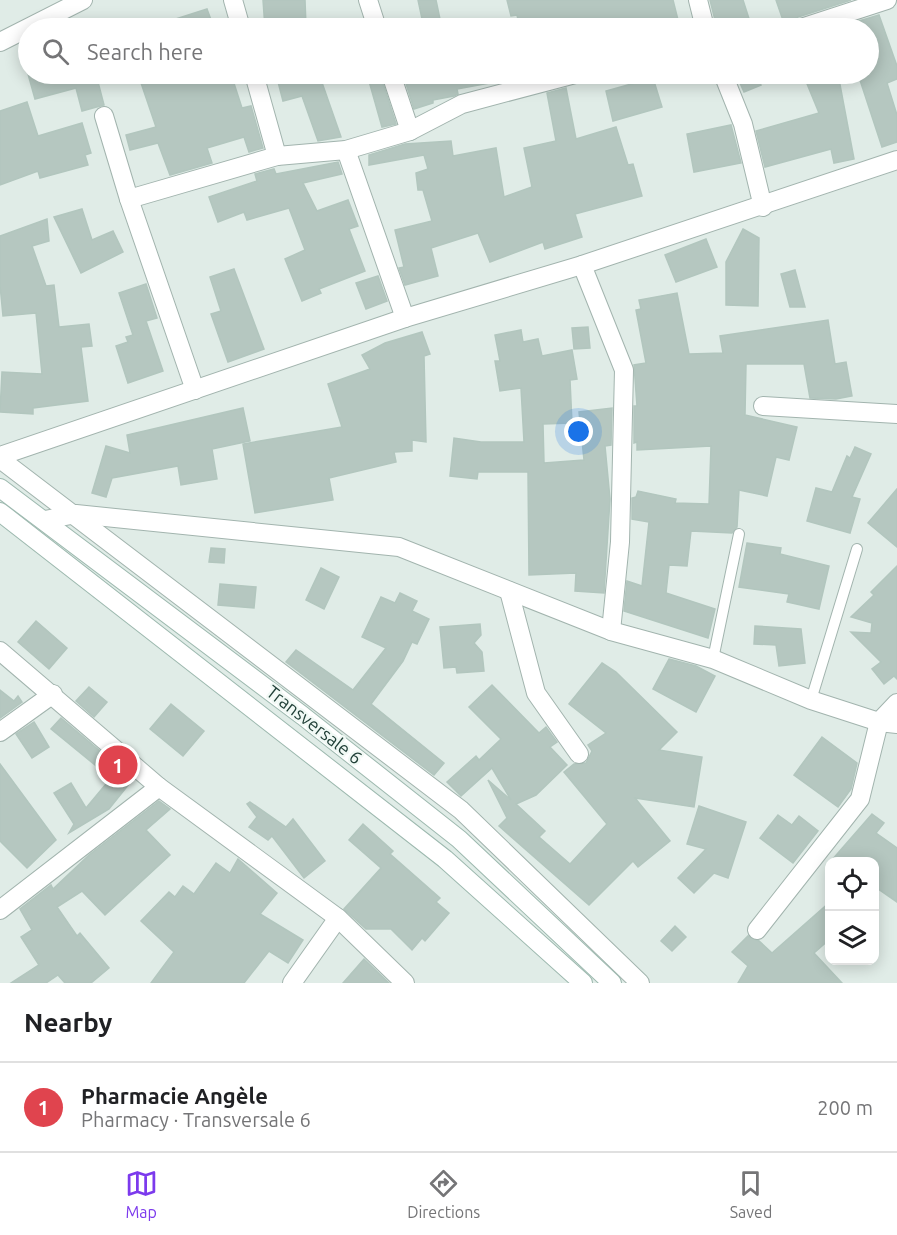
<!DOCTYPE html>
<meta charset="utf-8">
<style>
body{margin:0;font-family:Ubuntu,sans-serif;background:#f2f2f2;color:#202124}
.controls{position:absolute;right:18px;bottom:18px;display:grid;overflow:hidden;border-radius:12px;box-shadow:0 3px 15px #0003}
.controls button{width:54px;height:54px;display:grid;place-items:center;padding:0;border:0;border-bottom:2px solid #e0e0e0;background:#fff;color:#202124;font:30px sans-serif}
.you{position:absolute;left:579px;top:432px;width:21px;height:21px;margin:-15px;border:4px solid #fff;border-radius:50%;background:#1a73e8;box-shadow:0 0 0 9px #1a73e833}
.badge{display:grid;place-items:center;width:39px;height:39px;border-radius:50%;background:#7c3aed;color:#fff;font-size:20px;font-weight:700}
.pin{position:absolute;translate:-50% -50%;border:3px solid #fff;box-shadow:0 2px 6px #0006}
.list{margin:0;padding:0;list-style:none}
h2{display:flex;justify-content:space-between;align-items:center;height:78px;margin:0;padding:0 24px;font-size:26px}
h2 small{font-size:20px;font-weight:400;color:#757577}
.list li{display:grid;grid-template-columns:39px 1fr auto;gap:18px;align-items:center;box-sizing:border-box;height:90px;padding:0 24px;border-top:2px solid #e0e0e0}
.list b{display:block;font-size:22px;white-space:nowrap}
.list p{margin:0;font-size:20px;white-space:nowrap;color:#757577}
.list em{font-size:20px;font-style:normal;color:#757577}
.icon{flex:none;width:33px;height:33px;fill:none;stroke:currentColor;stroke-width:2;stroke-linecap:round;stroke-linejoin:round}
.map{position:relative;flex:none;width:897px;height:983px;overflow:hidden}
.search{position:absolute;background:#fff;box-shadow:0 3px 15px #0003;left:18px;right:18px;top:18px;height:66px;display:flex;align-items:center;gap:15px;box-sizing:border-box;padding:0 21px;border-radius:33px;color:#757577;font-size:22px}
.sheet{height:168px;background:#fff}
nav{display:flex;justify-content:space-around;align-items:center;box-sizing:border-box;height:84px;border-top:2px solid #e0e0e0;background:#fff;font-size:16px;color:#757577}
nav a{display:grid;justify-items:center;gap:3px}
nav .on{color:#7c3aed}
.map>svg:first-child{display:block}
.building{fill:#b5c7c0;stroke:#b2c6be;stroke-width:1.5}
.lines{fill:none;stroke-linecap:round;stroke-linejoin:round}
.service-casing{stroke:#a2b4ae;stroke-width:12}
.minor-casing{stroke:#a2b4ae;stroke-width:20}
.secondary-casing{stroke:#9db9af;stroke-width:20}
.service{stroke:#fff;stroke-width:10}
.minor{stroke:#fff;stroke-width:18}
.secondary{stroke:#fff;stroke-width:18}
.labels{text-anchor:middle;stroke-width:4.5;stroke-linejoin:round;paint-order:stroke}
.street-label{font-size:18px;fill:#1f3e36;stroke:#f1f9f5}
</style>
<div class="map">
<svg width="897" height="983" viewBox="0 0 897 983">
<rect width="100%" height="100%" fill="#e0ece7"/>
<g class="building">
<path d="M263 0H305L306 26 265 28Z"/>
<path d="M418 0H436L441 24 424 28Z"/>
<path d="M507 0H673L680 28H520L517 15 511 16Z"/>
<path d="M710 0H743L752 28H717Z"/>
<path d="M776 0H851L798 17 785 26Z"/>
<path d="M207 9 214 28H158L157 25Z"/>
<path d="M879 15 897 66V79L887 83 897 115V142L882 147 858 74H868V28H836Z"/>
<path d="M28 74H112L113 79 98 82 104 105 82 111 76 88 35 99Z"/>
<path d="M138 74H231L242 108 251 106 263 148 249 152 244 137 207 148 212 163 170 175 158 143 130 150 126 135 156 127Z"/>
<path d="M276 74H319L341 137 318 141 302 96 283 101Z"/>
<path d="M367 74H380L396 124 382 127Z"/>
<path d="M403 74H500L501 81 457 89 458 94 454 96 433 100V103L414 109Z"/>
<path d="M736 74H756L761 85 744 92Z"/>
<path d="M803 74H838L854 159 834 163 831 149 765 167 756 131 819 113Z"/>
<path d="M653 78 662 107 613 121 606 91Z"/>
<path d="M566 88 576 139 616 127 628 165 633 164 642 196 575 214 582 237 545 249 543 242 490 262 478 233 431 248 438 276 405 285 399 268 404 267 395 230 432 221 423 190H418L416 173 428 169 424 155 369 165V155L405 144 451 141 453 156 496 148 504 197 532 187 524 148 556 141 547 93Z"/>
<path d="M27 102 38 136 82 123 91 153 85 155 88 165 40 178 38 171 0 185V111Z"/>
<path d="M731 125 741 163 694 172 687 134Z"/>
<path d="M338 162 342 174 303 183 317 211 348 200 358 226 349 229 365 271 319 289 321 293 302 301 285 259 305 250 289 208 247 220 244 212 218 222 209 197 257 181 255 174 274 169 276 174Z"/>
<path d="M82 209 92 240 113 231 123 252 81 273 54 217Z"/>
<path d="M47 219 49 241 32 246 46 286 54 285 59 327 89 324 92 346 81 347 88 401 33 408V414L0 412 2 372 42 374 36 313 3 316 0 285V236Z"/>
<path d="M743 229 759 238 758 306 726 305V262Z"/>
<path d="M706 239 717 267 676 282 665 255Z"/>
<path d="M234 269 264 349 228 362 211 314 221 311 210 277Z"/>
<path d="M795 270 805 307H790L781 274Z"/>
<path d="M378 276 387 301 366 309 356 283Z"/>
<path d="M146 284 157 318 146 321 163 371 128 383 116 346 128 342 126 337 133 335 119 293Z"/>
<path d="M677 293 689 354 723 353 720 336 828 320 835 364 846 362 852 396 836 399 810 398 804 364H746L745 415 797 427 789 460 776 457 767 496 739 490 737 527 732 533 691 531 687 566 669 565 666 593 715 609 708 638 624 611 627 581 642 586 649 522 632 519V498L636 497 638 491 676 499 675 503 709 504 711 446 637 450V442L634 443V406H637L634 365 646 363 636 310 641 309 639 300Z"/>
<path d="M588 327 590 348 574 349 572 328Z"/>
<path d="M521 330 523 342 538 339 542 356 572 350 577 379 570 380 572 423 543 424 544 463 584 460 579 412 612 408 611 445 605 446 610 499 604 593 575 591 576 573 529 575 528 472H478L477 479 450 476 454 438 481 442H524L521 388 500 391 495 361H500L495 335Z"/>
<path d="M422 332 430 354 424 356 426 442 412 440V451L394 452 396 462 329 478 333 500 255 513 243 444 342 427 328 384 370 369 362 355 385 343Z"/>
<path d="M243 408 250 441 212 449 217 479 181 485 178 466 112 478 106 497 92 493 106 446 130 453 127 435Z"/>
<path d="M855 447 871 454 852 497 860 499 850 533 807 521 816 488 832 492 847 456 850 458Z"/>
<path d="M897 489V547L868 523Z"/>
<path d="M747 543 781 548 780 554 829 566 819 609 787 602 789 594 739 587Z"/>
<path d="M211 548 225 549 224 563 209 562Z"/>
<path d="M897 566V679L894 676 884 684 872 669 881 662 851 632 871 633 872 623 851 617 874 595 871 592Z"/>
<path d="M321 568 339 577 324 609 306 600Z"/>
<path d="M220 584 256 587 254 608 218 605Z"/>
<path d="M400 593 417 601 412 611 429 619 417 644 412 642 403 661 371 704 444 763 434 775 286 662 296 650 353 690 386 648 362 637 381 597 395 603Z"/>
<path d="M36 621 67 648 49 669 18 642Z"/>
<path d="M480 624 481 635 474 643 482 652 484 671 457 673 456 667 444 668 440 627Z"/>
<path d="M755 626 801 629 805 663 779 666 776 645 754 644Z"/>
<path d="M669 659 696 666 715 676 696 712 653 689Z"/>
<path d="M602 663 616 672 677 732 659 750 702 757 694 807 635 798 670 841 638 867 633 861 589 905 499 826 507 818 488 780 511 800 492 768 461 796 447 782 476 756 479 760 501 739 469 707 492 685 539 733 546 727 557 742 550 747 567 765 536 795 516 804 545 831 539 837 570 864 607 824 564 772 574 764 586 763 592 751 588 745 606 733 569 704Z"/>
<path d="M89 687 107 702 94 717 76 701Z"/>
<path d="M0 690 14 701 18 696 22 702 0 718Z"/>
<path d="M171 704 204 731 183 756 150 729Z"/>
<path d="M61 718 133 779 109 809 69 833 74 824 54 793 71 783 86 808 111 778 51 729Z"/>
<path d="M34 722 49 747 32 758 16 734Z"/>
<path d="M822 737 857 763 851 789 838 807 794 775Z"/>
<path d="M0 764 56 840 27 868 0 841Z"/>
<path d="M159 801 170 809 146 830 170 855 105 915 82 891 57 907 77 936 80 933 109 968 91 983H65L58 975 46 983H11L39 965 21 937 32 930 20 909 51 885 53 889 89 855Z"/>
<path d="M250 802 286 827 293 819 325 861 304 878 272 836 268 840 249 827 257 817 247 804Z"/>
<path d="M699 806 746 822 728 878 714 873 694 893 678 878 706 849 687 844Z"/>
<path d="M872 814 884 823 876 833 897 848V902L874 886V861H831Z"/>
<path d="M778 815 792 825 799 816 818 831 793 863 760 838Z"/>
<path d="M363 824 393 851 390 854 440 898 436 902 449 913 425 941 422 938 412 950 391 929H366L344 909 381 868 349 840Z"/>
<path d="M238 859 277 893 260 914 303 940 288 963 269 951 244 983H151L174 952 141 921 169 892 175 897 183 886 194 894 216 863 230 873Z"/>
<path d="M830 902V939L814 953 842 983H738L748 966 732 952 748 936 759 941 772 953Z"/>
<path d="M675 926 686 937 672 951 661 941Z"/>
<path d="M364 959 389 983H343Z"/>
</g>
<g class="lines">
<g class="service-casing">
<g id="service">
<path d="M713 659 739 534"/>
<path d="M811 700 857 549"/>
</g>
</g>
<g class="minor-casing">
<g id="minor">
<path d="M233 0 241 28"/>
<path d="M368 0 377 28"/>
<path d="M698 0 705 28"/>
<path d="M801 28 887 0"/>
<path d="M0 42 83 0"/>
<path d="M254 74 277 156"/>
<path d="M391 74 410 131"/>
<path d="M723 74 743 124 763 207"/>
<path d="M104 116 129 199 195 390"/>
<path d="M346 150 405 318"/>
<path d="M129 199 277 156 346 150 410 131 462 104 575 74"/>
<path d="M582 265 624 370 620 542 611 631"/>
<path d="M763 406 897 414"/>
<path d="M0 456 405 318 582 265 897 160"/>
<path d="M0 459 461 810 640 983"/>
<path d="M45 520 76 514 399 547 611 631 713 659 811 700 879 722 897 724"/>
<path d="M509 591 536 693 579 754"/>
<path d="M0 651 159 787 338 918 405 983"/>
<path d="M0 732 53 694"/>
<path d="M0 910 159 787"/>
<path d="M757 930 860 799 879 722 897 703"/>
<path d="M292 983 338 918"/>
</g>
</g>
<g class="secondary-casing">
<g id="secondary">
<path d="M0 488 303 716 459 839 612 983"/>
<path d="M0 512 445 859 583 983"/>
</g>
</g>
<use href="#service" class="service"/>
<use href="#minor" class="minor"/>
<use href="#secondary" class="secondary"/>
</g>
<g class="labels">
<g class="street-label">
<text transform="translate(314 725) rotate(38)" y="6">Transversale 6</text>
</g>
</g>
</svg>
<div class="controls">
<button><svg class="icon" aria-label="locate" viewBox="0 0 24 24"><circle cx="12" cy="12" r="6"/><path d="M12 2v4M12 18v4M2 12h4M18 12h4"/></svg></button>
<button><svg class="icon" aria-label="layers" viewBox="0 0 24 24"><path d="M12 4l9 5-9 5-9-5zM3 14l9 5 9-5"/></svg></button>
</div>
<div class="you"></div>
<div class="pin badge" style="left:118px;top:765px;background:#e0444e">1</div>
<div class="search"><svg class="icon" aria-label="search" viewBox="0 0 24 24"><circle cx="10" cy="10" r="6"/><path d="M15 15l6 6"/></svg>Search here</div>
</div>
<section class="sheet">
<h2>Nearby<small></small></h2>
<ul class="list">
<li><span class="badge" style="background:#e0444e">1</span><div><b>Pharmacie Angèle</b><p>Pharmacy · Transversale 6</p></div><em>200 m</em></li>
</ul>
</section>
<nav>
<a class="on"><svg class="icon" aria-label="map" viewBox="0 0 24 24"><path d="M3 6l6-2 6 2 6-2v14l-6 2-6-2-6 2zM9 4v14M15 6v14"/></svg>Map</a>
<a><svg class="icon" aria-label="directions" viewBox="0 0 24 24"><path d="M12 3l9 9-9 9-9-9zM9 14v-3h6M13 9l2 2-2 2"/></svg>Directions</a>
<a><svg class="icon" aria-label="saved" viewBox="0 0 24 24"><path d="M7 4h10v16l-5-4-5 4z"/></svg>Saved</a>
</nav>
